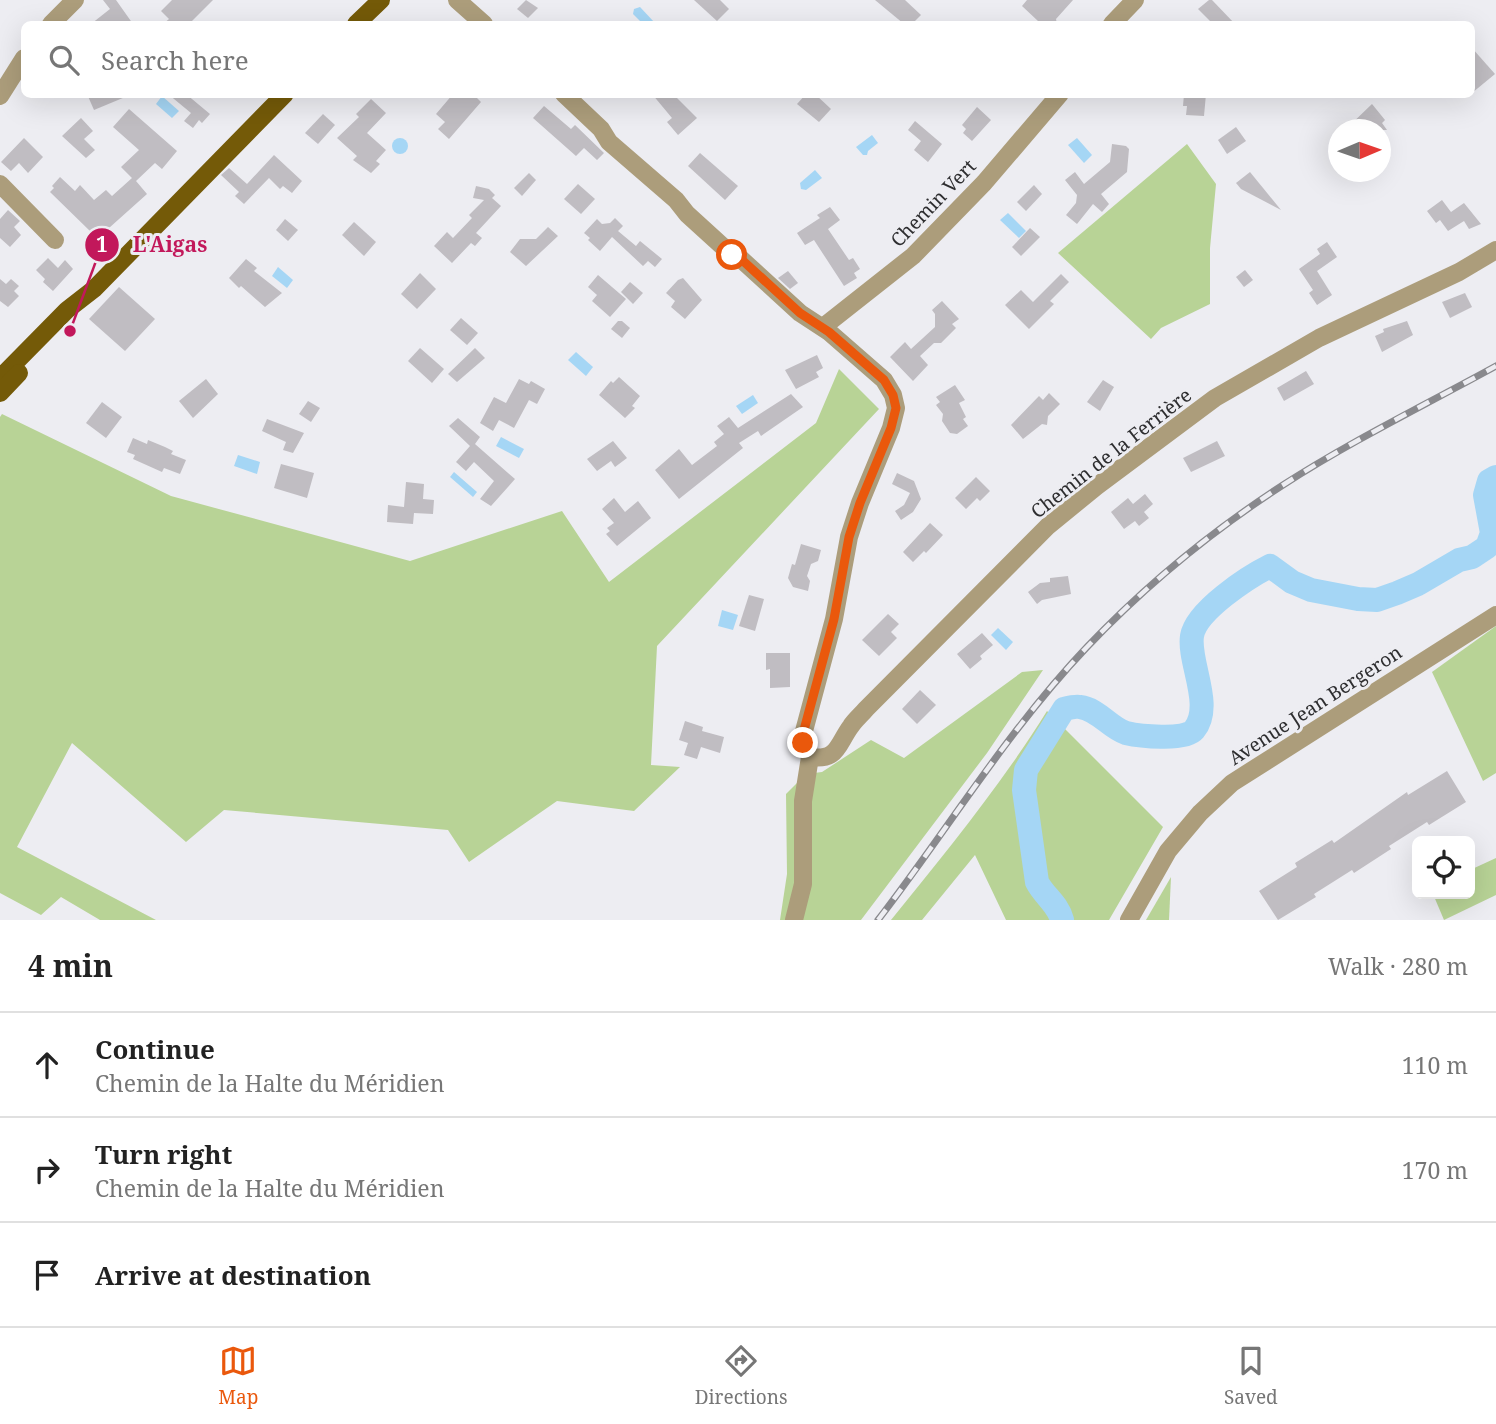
<!DOCTYPE html>
<meta charset="utf-8">
<style>
body{margin:0;font-family:"Noto Serif",serif;background:#f2f2f2;color:#222}
.controls{position:absolute;right:21px;bottom:21px;display:grid;overflow:hidden;border-radius:10px;box-shadow:0 7px 28px #0002}
.controls button{width:63px;height:63px;display:grid;place-items:center;padding:0;border:0;border-bottom:2px solid #e0e0e0;background:#fff;color:#222;font:35px sans-serif}
.compass{position:absolute;left:1328px;top:119px;width:63px;height:63px;border-radius:50%;background:#fff;box-shadow:0 7px 28px #0002;rotate:88deg}
.stop{position:absolute;width:21px;height:21px;margin:-16px;border:5px solid #ea580c;border-radius:50%;background:#fff}
.stop.end{background:#ea580c;border-color:#fff;box-shadow:0 2px 7px #0008}
.list{margin:0;padding:0;list-style:none}
h2{display:flex;justify-content:space-between;align-items:center;height:91px;margin:0;padding:0 28px;font-size:30px}
h2 small{font-size:23px;font-weight:400;color:#767676}
.list li{display:grid;grid-template-columns:46px 1fr auto;gap:21px;align-items:center;box-sizing:border-box;height:105px;padding:0 28px;border-top:2px solid #e0e0e0}
.list b{display:block;font-size:26px;white-space:nowrap}
.list p{margin:0;font-size:23px;white-space:nowrap;color:#767676}
.list em{font-size:23px;font-style:normal;color:#767676}
.icon{flex:none;width:38px;height:38px;fill:none;stroke:currentColor;stroke-width:2;stroke-linecap:round;stroke-linejoin:round}
.map{position:relative;flex:none;width:1496px;height:920px;overflow:hidden}
.search{position:absolute;background:#fff;box-shadow:0 7px 28px #0002;left:21px;right:21px;top:21px;height:77px;display:flex;align-items:center;gap:18px;box-sizing:border-box;padding:0 24px;border-radius:10px;color:#767676;font-size:26px}
.sheet{height:406px;background:#fff}
nav{display:flex;justify-content:space-around;align-items:center;box-sizing:border-box;height:98px;border-top:2px solid #e0e0e0;background:#fff;font-size:19px;color:#767676}
nav a{display:grid;justify-items:center;gap:4px}
nav .on{color:#ea580c}
.map>svg:first-child{display:block}
.green{fill:#b8d396}
.water{fill:#a5d6f5}
.lines{fill:none;stroke-linecap:round;stroke-linejoin:round}
.river{stroke:#a5d6f5;stroke-width:24}
.building{fill:#c0bdc2}
.minor{stroke:#ac9d7b;stroke-width:18}
.major{stroke:#745a08;stroke-width:18}
.rail-casing{stroke:#89898d;stroke-width:7}
.rail{stroke:#ededf2;stroke-width:4.5;stroke-dasharray:13;stroke-linecap:butt}
.route{stroke:#ea580c;stroke-width:9}
.labels{text-anchor:middle;stroke-width:6;stroke-linejoin:round;paint-order:stroke}
.street-label{font-size:19px;fill:#2e2e30;stroke:#ededf2}
.leader{fill:none;stroke:#c2185b;stroke-width:2.5}
.callout-dot{fill:#c2185b;stroke:#ededf2;stroke-width:2.5}
.mark-label{font-size:21px;text-anchor:middle;font-weight:bold;fill:#fff}
.callout-label{font-size:21px;text-anchor:middle;font-weight:bold;fill:#c2185b;stroke:#ededf2;stroke-width:6;stroke-linejoin:round;paint-order:stroke}
</style>
<div class="map">
<svg width="1496" height="920" viewBox="0 0 1496 920">
<rect width="100%" height="100%" fill="#ededf2"/>
<g class="green">
<path d="M1187 144 1216 184 1210 248V304L1161 328 1151 339 1058 253Z"/>
<path d="M839 369 879 409 657 646 651 765 680 767 634 811 557 801 469 862 448 830 224 810 186 842 72 743 17 847 156 920H100L61 897 41 915 0 893V417L2 414 171 496 410 561 562 511 609 582 816 423Z"/>
<path d="M1496 626V773L1483 781 1432 672Z"/>
<path d="M1043 670 987 753 861 920H780L787 874 786 794 806 774 822 772 871 740 904 758 1022 672Z"/>
<path d="M1047 711 1163 827 1109 920H1006L975 855 922 920H891C946 852 1001 785 1047 711Z"/>
<path d="M1496 858V895L1444 920 1433 894H1470V870Z"/>
<path d="M1171 877 1169 920H1146Z"/>
</g>
<g class="water">
<path d="M640 7 655 23 653 24H643L633 14 634 9Z"/>
<path d="M162 96 179 111 172 118 156 104Z"/>
<path d="M872 135 878 143 868 151 867 155H863L856 147Z"/>
<circle cx="400" cy="146" r="8"/>
<path d="M1077 138 1092 155 1084 163 1068 145Z"/>
<path d="M815 170 822 178 806 190 801 189 800 183Z"/>
<path d="M1008 213 1026 231 1019 238 1000 220Z"/>
<path d="M278 267 293 280 287 288 272 276Z"/>
<path d="M576 352 593 367 586 376 568 360Z"/>
<path d="M753 395 758 403 742 414 736 406Z"/>
<path d="M501 437 524 449 519 458 496 446Z"/>
<path d="M238 455 260 462 257 474 234 466Z"/>
<path d="M454 472 477 492 473 497 450 477Z"/>
<path d="M722 610 738 615 733 630 718 626Z"/>
<path d="M998 628 1013 642 1006 650 991 635Z"/>
</g>
<g class="lines">
<path class="river" d="M1062 920C1058 904 1044 896 1037 882L1024 790 1026 770 1064 709C1068 708 1075 706 1080 707 1098 709 1110 728 1126 733 1139 736 1185 741 1194 730 1214 706 1188 662 1192 636 1196 611 1248 577 1270 566L1292 582 1311 590 1358 599 1377 600 1397 593 1418 584 1459 560 1472 557 1487 547 1492 533 1485 495 1489 481 1496 477"/>
</g>
<g class="building">
<path d="M103 0H116L133 24H91L110 9Z"/>
<path d="M172 0H213L189 24H163L169 19 161 11Z"/>
<path d="M526 0 538 8 528 18 517 9Z"/>
<path d="M694 0H720L729 9 717 21Z"/>
<path d="M875 0H905L921 15 912 24H904Z"/>
<path d="M1027 0H1073L1056 19 1057 24H1038V21L1022 6Z"/>
<path d="M1209 0H1212L1235 24H1213L1198 9Z"/>
<path d="M1472 48 1495 74 1472 93Z"/>
<path d="M87 94H130V95L94 110Z"/>
<path d="M168 94H186L210 114 202 123 199 120 193 128 184 121 191 113Z"/>
<path d="M453 94H473L481 102 449 139 438 129 445 122 436 114Z"/>
<path d="M652 94H673L697 118 678 135 667 122 672 118Z"/>
<path d="M806 94H815L831 109 819 122 797 104Z"/>
<path d="M1184 94H1206L1204 116 1186 115 1187 106H1183Z"/>
<path d="M371 99 386 113 367 133 386 150 376 161 380 164 371 173 353 160 357 156 337 138 359 117 356 114Z"/>
<path d="M1372 104 1385 120 1382 123 1387 130H1345Z"/>
<path d="M544 106 571 129 575 125 604 153 597 160 584 148 576 156 533 118Z"/>
<path d="M977 107 991 120 972 141 963 133 966 129 962 125Z"/>
<path d="M129 109 177 151 162 169 155 163 136 181 147 194 109 228 112 230 98 245 88 235 91 232 50 192 54 188 52 186 60 177 75 191 80 185 94 200 106 190 112 196 132 178 121 167 139 150 113 127Z"/>
<path d="M323 114 335 125 318 144 305 133Z"/>
<path d="M81 118 93 131 84 139 95 150 86 158 62 136Z"/>
<path d="M915 121 942 144 928 162 914 150 921 141 908 130Z"/>
<path d="M1236 127 1246 141 1227 154 1218 140Z"/>
<path d="M24 138 43 157 28 173 19 163 11 171 1 162Z"/>
<path d="M1112 144 1126 146 1129 149 1127 172 1101 194 1109 204 1102 212 1093 204 1077 224 1066 215 1076 203 1077 195 1065 180 1075 172 1084 184 1110 162Z"/>
<path d="M700 153 738 186 725 200 688 166Z"/>
<path d="M274 155 302 181 292 193 283 186 280 189 269 178 244 204 235 196 239 192 221 175 229 168 247 184Z"/>
<path d="M1250 172 1281 210 1241 189 1236 183Z"/>
<path d="M529 173 536 180 522 196 514 188Z"/>
<path d="M578 184 595 199 581 214 564 199Z"/>
<path d="M1034 185 1042 194 1026 211 1017 202Z"/>
<path d="M476 186 489 189 495 195 492 198 501 206 476 233 482 238 475 246 471 243 452 263 434 246 447 232 453 238 472 218 469 215 484 200 473 198Z"/>
<path d="M1442 200 1451 212 1464 203 1481 224 1469 229 1464 221 1448 231 1440 220 1436 223 1427 211Z"/>
<path d="M830 207 840 220 828 229 849 260 853 258 860 269 854 273 857 278 844 286 814 240 805 245 797 233 820 218 817 215Z"/>
<path d="M8 210 20 221 14 227 21 235 10 247 0 238V219Z"/>
<path d="M615 218 623 226 618 231 636 246 640 241 662 259 655 267 648 261 643 266 612 237 600 251 588 240 590 238 584 233 597 219 602 224 610 223Z"/>
<path d="M285 219 298 230 288 241 276 230Z"/>
<path d="M354 222 376 242 364 256 342 235Z"/>
<path d="M548 227 558 236 526 266 510 252 520 239H536Z"/>
<path d="M1030 228 1040 237 1021 256 1012 247Z"/>
<path d="M1327 242 1337 257 1317 271 1332 295 1317 305 1309 293 1313 290 1299 269 1320 254 1317 249Z"/>
<path d="M48 258 58 268 65 260 73 269 53 291 43 282 45 279 36 270Z"/>
<path d="M246 259 257 268 254 271 282 293 265 307 241 286 239 288 229 278Z"/>
<path d="M1245 270 1253 280 1244 287 1236 277Z"/>
<path d="M788 271 798 283 790 289 778 278Z"/>
<path d="M420 273 436 289 417 309 401 294Z"/>
<path d="M1061 274 1069 282 1050 301 1054 304 1029 329 1005 305 1021 290 1033 302Z"/>
<path d="M598 275 626 299 610 317 592 301 597 295 588 287Z"/>
<path d="M683 278 702 300 685 319 671 307 675 301 666 293 678 280Z"/>
<path d="M0 279 6 284 11 279 19 286 14 291 19 296 8 307 0 301Z"/>
<path d="M630 282 643 293 633 304 621 292Z"/>
<path d="M119 287 155 319 125 351 89 319Z"/>
<path d="M1465 293 1472 307 1450 318 1442 302Z"/>
<path d="M942 301 959 319 952 324 956 328 941 343H934L920 356 928 365 913 381 890 357 905 342 911 349 935 327V314L932 310Z"/>
<path d="M461 318 478 333 467 345 450 330Z"/>
<path d="M618 321H622L630 328 622 338 611 329Z"/>
<path d="M1407 321 1413 335 1382 352 1375 336 1384 332 1383 329Z"/>
<path d="M420 348 444 369 432 383 408 361Z"/>
<path d="M475 348 485 358 457 382 448 374Z"/>
<path d="M817 355 823 368 816 372 819 377 796 389 785 370Z"/>
<path d="M1306 371 1314 384 1284 401 1277 388Z"/>
<path d="M619 377 640 396 632 406 635 408 625 418 599 395 611 381 613 383Z"/>
<path d="M206 379 218 394 193 418 179 401Z"/>
<path d="M519 379 529 384 531 381 545 389 537 404 529 400 514 428 499 420 493 431 480 423 494 397 506 403Z"/>
<path d="M1103 380 1114 387 1100 411 1087 402Z"/>
<path d="M955 385 965 400 959 403 966 417 963 419 968 426 957 434 950 433 942 421 943 414 936 405 940 402 936 397Z"/>
<path d="M1049 393 1060 404 1048 416 1047 425 1042 424 1023 439 1011 425 1039 396 1043 400Z"/>
<path d="M791 394 803 407 761 436 758 431 739 443 743 448 679 499 655 470 679 449 692 465 717 446 714 442 724 434 717 426 729 417 738 428Z"/>
<path d="M308 401 320 408 311 422 299 414Z"/>
<path d="M102 402 122 417 106 438 86 423Z"/>
<path d="M458 418 480 437 475 444 515 479 491 506 480 499 494 481 474 462 466 471 456 462 470 446 449 426Z"/>
<path d="M267 419 304 433 293 453 283 450 286 442 262 431Z"/>
<path d="M133 438 147 444 148 440 165 447 173 451 171 454 186 460 180 474 164 468 162 472 133 459 135 455 127 452Z"/>
<path d="M613 441 627 458 615 467 611 461 597 471 587 459Z"/>
<path d="M1217 441 1225 456 1191 472 1183 458Z"/>
<path d="M281 464 314 473 307 498 274 488Z"/>
<path d="M897 473 914 481 921 499 913 512 901 520 895 511 904 505 910 493 892 484Z"/>
<path d="M976 477 990 491 980 501 977 498 966 509 955 498Z"/>
<path d="M406 482 424 484 423 499 434 500 433 514 414 513 413 524 387 522 388 505 404 507Z"/>
<path d="M1145 494 1153 504 1144 512 1149 518 1139 526 1135 521 1124 529 1111 512 1128 498 1133 504Z"/>
<path d="M614 498 625 512 638 501 651 518 617 546 606 534 610 531 607 528 614 523 602 509Z"/>
<path d="M930 523 943 535 926 553 924 551 913 562 903 552Z"/>
<path d="M801 544 821 550 818 561 811 564 807 576 810 581 808 591 793 587 788 578 792 564 795 565Z"/>
<path d="M1068 576 1071 594 1042 600 1037 604 1028 592 1040 583 1050 582V578Z"/>
<path d="M749 595 764 599 755 631 739 626Z"/>
<path d="M888 614 899 624 891 632 897 638 879 656 862 640Z"/>
<path d="M982 633 993 645 980 656 982 659 970 669 957 654Z"/>
<path d="M766 653H790V687L770 688V669L766 670Z"/>
<path d="M920 690 936 705 917 724 902 709Z"/>
<path d="M685 721 703 727 702 731 724 737 720 753 701 747 697 759 684 755 688 743 679 740Z"/>
<path d="M1447 771 1466 802 1429 825 1427 822 1389 846 1391 849 1354 873 1352 870 1314 894 1316 897 1278 920 1259 891 1297 867 1295 863 1332 840 1334 843 1407 792 1408 795Z"/>
</g>
<g class="lines">
<g class="minor">
<path d="M457 0 484 24"/>
<path d="M51 24 75 0"/>
<path d="M1112 24 1135 0"/>
<path d="M564 94 601 129 609 142 676 200 687 214 732 255 741 259 800 313 829 332 884 380 893 395 896 408 891 428 860 503 849 537 834 619 804 731 803 743 810 757 803 801V884L794 920"/>
<path d="M0 96 24 58"/>
<path d="M0 184 55 240"/>
<path d="M823 327 913 256 984 183 1060 94"/>
<path d="M810 757C838 761 837 745 851 726 855 720 861 715 866 709L1048 526 1097 486 1215 398 1319 338 1459 272 1496 250"/>
<path d="M1129 920 1168 851 1200 813 1232 783 1496 615"/>
</g>
<g class="major">
<path d="M356 24 381 0"/>
<path d="M0 378 67 310 94 289 285 94"/>
<path d="M0 393 19 373"/>
</g>
<g class="rail-casing">
<path id="rail" d="M878 920C948 829 1008 730 1087 647 1146 585 1212 531 1283 485 1351 441 1425 405 1496 366"/>
</g>
<use href="#rail" class="rail"/>
</g>
<g class="lines">
<path class="route" d="M732 255 741 259 800 313 829 332 884 380 893 395 896 408 891 428 860 503 849 537 834 619 804 730 803 743"/>
</g>
<g class="labels">
<g class="street-label">
<text transform="translate(933 203) rotate(-46)" y="7">Chemin Vert</text>
<text transform="translate(1111 453) rotate(-38)" y="7">Chemin de la Ferrière</text>
<text transform="translate(1315 705) rotate(-33)" y="7">Avenue Jean Bergeron</text>
</g>
</g>
<path class="leader" d="M70 331L102 245"/>
<g class="callout-dot">
<circle cx="70" cy="331" r="7"/>
<circle cx="102" cy="245" r="18"/>
</g>
<g class="mark-label">
<text x="102" y="252">1</text>
</g>
<g class="callout-label">
<text x="170" y="252">L'Aigas</text>
</g>
</svg>
<div class="controls">
<button><svg class="icon" aria-label="locate" viewBox="0 0 24 24"><circle cx="12" cy="12" r="6"/><path d="M12 2v4M12 18v4M2 12h4M18 12h4"/></svg></button>
</div>
<svg class="compass" viewBox="-18 -18 36 36"><path d="M0-13l5 13h-10z" fill="#e53935"/><path d="M0 13l5-13h-10z" fill="#767676"/></svg>
<div class="stop" style="left:732px;top:255px"></div>
<div class="stop end" style="left:803px;top:743px"></div>
<div class="search"><svg class="icon" aria-label="search" viewBox="0 0 24 24"><circle cx="10" cy="10" r="6"/><path d="M15 15l6 6"/></svg>Search here</div>
</div>
<section class="sheet">
<h2>4 min<small>Walk · 280 m</small></h2>
<ul class="list">
<li><svg class="icon" aria-label="ahead" viewBox="0 0 24 24"><path d="M12 20V5M6 11l6-6 6 6"/></svg><div><b>Continue</b><p>Chemin de la Halte du Méridien</p></div><em>110 m</em></li>
<li><svg class="icon" aria-label="right" viewBox="0 0 24 24"><path d="M7 20v-9h11M14 6l5 5-5 5"/></svg><div><b>Turn right</b><p>Chemin de la Halte du Méridien</p></div><em>170 m</em></li>
<li><svg class="icon" aria-label="arrive" viewBox="0 0 24 24"><path d="M6 21V4h12l-3 4 3 4H6"/></svg><div><b>Arrive at destination</b></div></li>
</ul>
</section>
<nav>
<a class="on"><svg class="icon" aria-label="map" viewBox="0 0 24 24"><path d="M3 6l6-2 6 2 6-2v14l-6 2-6-2-6 2zM9 4v14M15 6v14"/></svg>Map</a>
<a><svg class="icon" aria-label="directions" viewBox="0 0 24 24"><path d="M12 3l9 9-9 9-9-9zM9 14v-3h6M13 9l2 2-2 2"/></svg>Directions</a>
<a><svg class="icon" aria-label="saved" viewBox="0 0 24 24"><path d="M7 4h10v16l-5-4-5 4z"/></svg>Saved</a>
</nav>
